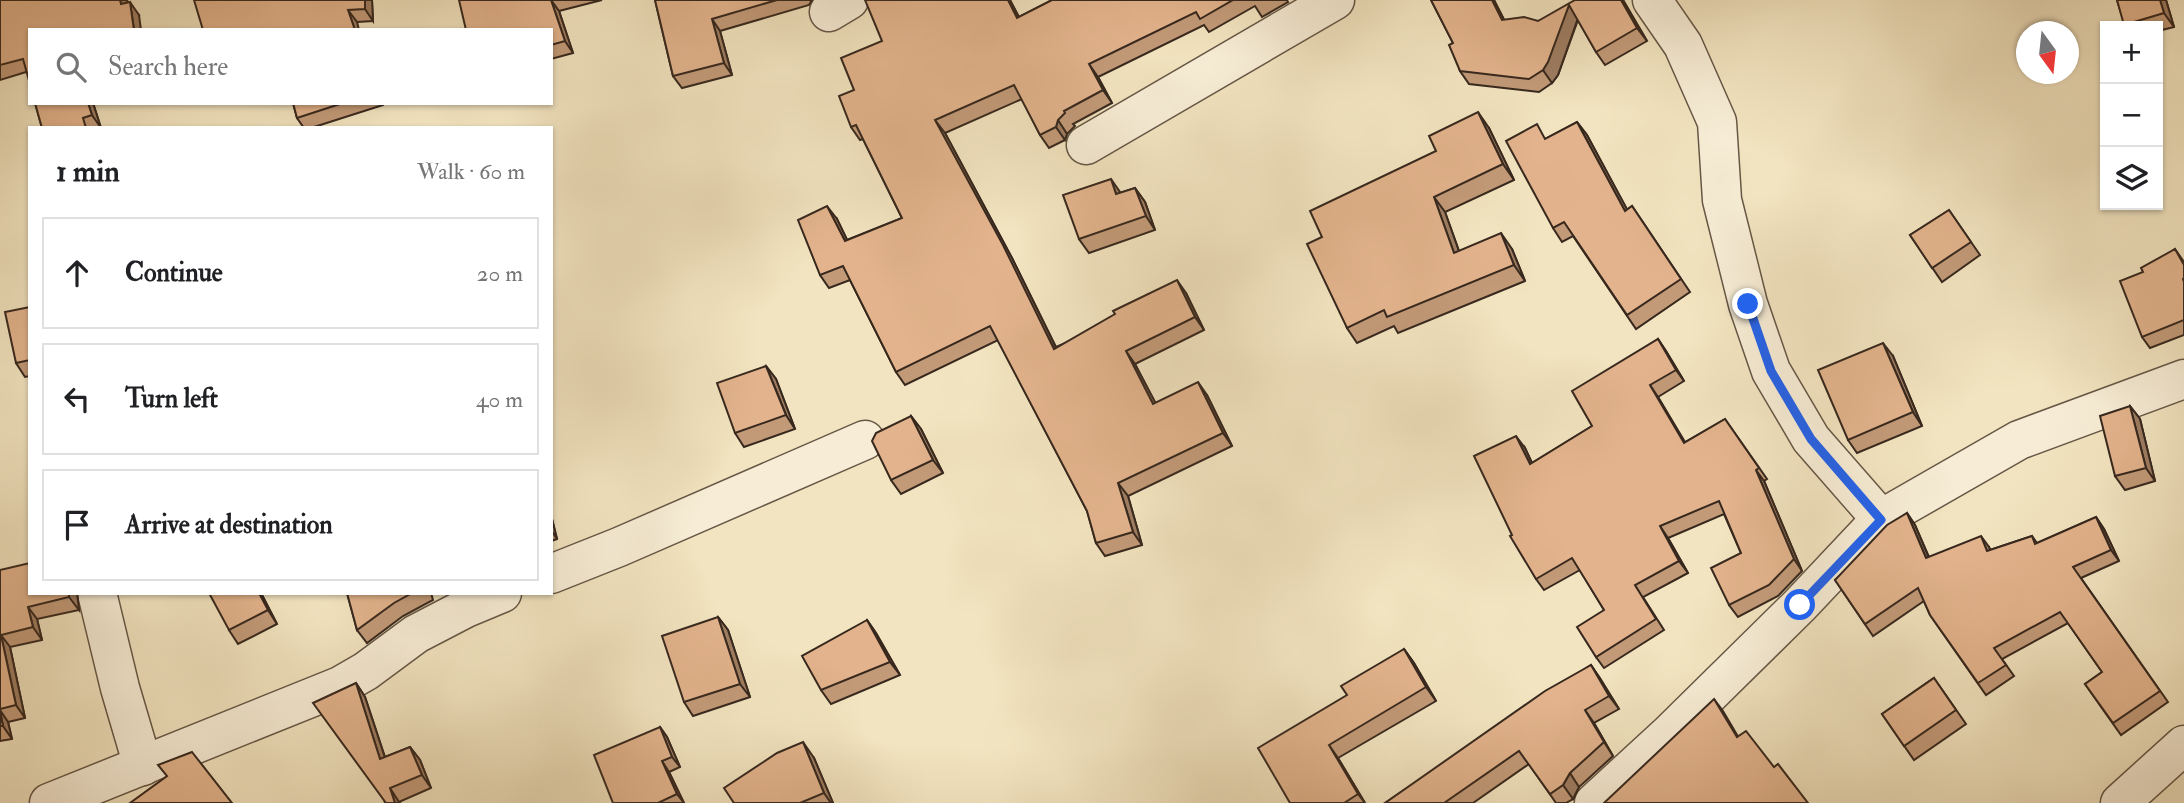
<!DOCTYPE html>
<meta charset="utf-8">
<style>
body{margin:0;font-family:"IM FELL Double Pica",serif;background:#f6f6f6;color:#202124}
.controls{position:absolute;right:21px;top:21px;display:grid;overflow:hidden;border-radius:0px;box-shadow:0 2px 5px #0004}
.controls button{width:63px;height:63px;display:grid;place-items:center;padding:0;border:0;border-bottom:2px solid #e0e0e0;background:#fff;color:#202124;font:35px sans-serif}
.compass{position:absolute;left:2016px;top:21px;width:63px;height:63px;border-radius:50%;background:#fff;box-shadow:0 2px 5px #0004;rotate:165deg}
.stop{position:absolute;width:21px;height:21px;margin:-16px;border:5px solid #2563eb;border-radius:50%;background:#fff}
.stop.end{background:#2563eb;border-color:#fff;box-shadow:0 2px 7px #0008}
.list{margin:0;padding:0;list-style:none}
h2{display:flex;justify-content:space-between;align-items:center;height:91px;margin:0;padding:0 28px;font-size:30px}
h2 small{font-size:23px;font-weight:400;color:#757577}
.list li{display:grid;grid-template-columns:46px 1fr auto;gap:21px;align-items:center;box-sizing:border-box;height:112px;margin:0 14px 14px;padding:0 14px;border:2px solid #e0e0e0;border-radius:0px}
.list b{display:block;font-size:26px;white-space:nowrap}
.list em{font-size:23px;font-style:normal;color:#757577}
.icon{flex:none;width:38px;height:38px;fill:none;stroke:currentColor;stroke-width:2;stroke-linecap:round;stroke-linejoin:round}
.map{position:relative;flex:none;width:2184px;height:803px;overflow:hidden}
.search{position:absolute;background:#fff;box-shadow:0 2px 5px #0004;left:28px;top:28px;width:525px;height:77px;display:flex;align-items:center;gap:18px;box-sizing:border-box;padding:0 24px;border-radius:0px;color:#757577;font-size:26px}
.panel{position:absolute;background:#fff;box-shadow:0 2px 5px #0004;left:28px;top:126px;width:525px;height:469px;border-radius:0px}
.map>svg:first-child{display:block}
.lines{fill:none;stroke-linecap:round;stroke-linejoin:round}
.minor-casing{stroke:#665746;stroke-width:41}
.minor{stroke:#f7edd6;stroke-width:38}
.wall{fill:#c29a78;stroke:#37281e;stroke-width:2}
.shaded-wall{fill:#9e7d62;stroke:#37281e;stroke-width:2}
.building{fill:#e2b38c;stroke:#37281e;stroke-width:2}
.route{stroke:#2563eb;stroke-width:9}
</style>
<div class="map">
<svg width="2184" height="803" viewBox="0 0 2184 803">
<rect width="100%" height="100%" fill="#f2e4c0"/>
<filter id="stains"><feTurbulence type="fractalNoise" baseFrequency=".00286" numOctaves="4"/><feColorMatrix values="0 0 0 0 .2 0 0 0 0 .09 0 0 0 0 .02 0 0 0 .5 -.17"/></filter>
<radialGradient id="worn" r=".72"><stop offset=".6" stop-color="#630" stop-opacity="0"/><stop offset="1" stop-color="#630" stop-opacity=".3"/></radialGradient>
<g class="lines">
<g class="minor-casing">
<g id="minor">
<path d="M1652 0 1683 45 1717 122 1722 200 1748 304 1771 371 1811 439 1881 519"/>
<path d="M829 12 849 0"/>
<path d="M1086 145 1335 0"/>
<path d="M551 574 619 547 865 440"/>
<path d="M97 593 120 688 143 766"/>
<path d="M49 803 340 686 366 671 416 634 466 608 502 593"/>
<path d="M1594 803 1669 734 1800 605 1881 519 2019 440 2184 379"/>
<path d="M2120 803 2184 745"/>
</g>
</g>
<use href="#minor" class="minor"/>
</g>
<g class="wall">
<path d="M0 0H127L128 3 139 15 26 72 0 80Z"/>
<path d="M194 0H372L373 21 357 22Z"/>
<path d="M459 0H602L559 11 573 53 551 59V30Z"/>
<path d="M655 0H812L809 5 720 31 732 75 682 88 673 76Z"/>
<path d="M1010 0 1019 17 1052 0H1287L1288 2 1262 17 1255 6 1209 32 1204 25 1098 77 1112 103 1073 124 1075 126 1067 134 1065 140 1049 148 1040 135 1022 99 945 133 1012 258 1056 347 1186 293 1204 330 1135 364 1155 403 1207 395 1232 446 1128 496 1142 545 1105 556 1096 543 1087 511 998 340 905 385 896 372 850 280 829 288 820 275 837 219 847 240 902 218 863 139 860 140 851 127 854 90 882 41Z"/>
<path d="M1431 0H1494L1504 20 1538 21 1623 0 1647 41 1605 65 1596 52 1578 20 1558 75 1552 83 1539 92 1469 84 1460 71 1453 43Z"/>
<path d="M2117 0H2166L2174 27 2158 31V26H2125Z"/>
<path d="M35 103H93L101 128H42Z"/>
<path d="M293 103H383V105L311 128H304L297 118Z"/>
<path d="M1577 122 1587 135 1627 210 1632 206 1690 292 1636 329 1573 236 1562 242 1553 228 1547 138Z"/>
<path d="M1489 128 1514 180 1445 212 1459 251 1512 249 1525 281 1398 333 1394 326 1357 343 1347 328 1322 237Z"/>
<path d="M1135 188 1145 202 1155 230 1089 253 1079 239 1120 193Z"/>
<path d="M1949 210 1980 255 1942 282 1910 235Z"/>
<path d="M2175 249 2184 262V335L2150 348 2142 337 2143 272Z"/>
<path d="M30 307V376L25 377 16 363Z"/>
<path d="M1658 339 1666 351 1684 381 1658 397 1685 442 1725 419 1767 479 1764 481 1802 571 1778 596 1738 617 1729 605 1741 553 1724 514 1668 538 1688 573 1643 597 1664 630 1604 668 1596 657 1604 610 1580 570 1544 590 1536 579 1512 535 1525 448 1532 463 1592 426Z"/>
<path d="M1893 356 1922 426 1857 453 1848 440Z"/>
<path d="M766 366 776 379 795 429 744 447 735 433Z"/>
<path d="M2130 406 2140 419 2155 481 2125 490 2115 476Z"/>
<path d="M911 416 921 429 943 473 901 494 891 480Z"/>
<path d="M1907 513 1915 525 1929 557 1989 547 1990 550 2032 536 2037 543 2096 517 2104 529 2119 561 2081 578 2168 702 2121 735 2085 684 2102 672 2068 623 2002 659 2014 676 1986 695 1930 615 1924 601 1873 636 1835 580Z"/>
<path d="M551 515 557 539 551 541Z"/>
<path d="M0 570 30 593H77L79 610 37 619 42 640 10 647 25 718 8 722 12 739 0 741Z"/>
<path d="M261 593 277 624 238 644 229 630Z"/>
<path d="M347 593H431L433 600 403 616 367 643 357 630Z"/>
<path d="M718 617 728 630 750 697 693 716 684 702Z"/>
<path d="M867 620 876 633 900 675 831 704 821 690Z"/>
<path d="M1404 649 1414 663 1436 701 1338 758 1365 803H1290L1347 695Z"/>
<path d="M1591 665 1619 709 1594 723 1613 756 1579 787 1573 799 1566 803H1556L1529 764 1473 803H1385Z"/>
<path d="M1934 678 1966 724 1914 760 1882 714Z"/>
<path d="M356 683 365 697 385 757 410 747 420 760 431 788 399 802 385 803Z"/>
<path d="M660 727 667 737 680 767 669 772 684 803H613Z"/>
<path d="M814 758 833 803H734Z"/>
</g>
<g class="shaded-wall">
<path d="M120 0H127L129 16 121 4Z"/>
<path d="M365 0H372L373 21 365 9Z"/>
<path d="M551 0 559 11 573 53 565 41Z"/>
<path d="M1008 0H1010L1026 31 1017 18Z"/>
<path d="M1492 0H1494L1511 33 1502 20Z"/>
<path d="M1621 0H1623L1647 41 1637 28Z"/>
<path d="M2160 0H2166L2174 27 2164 13Z"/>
<path d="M130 2 139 15 141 30H134Z"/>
<path d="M1569 5 1578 18 1558 75 1552 83 1543 70Z"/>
<path d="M348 10 357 22 359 30H355Z"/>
<path d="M712 19 720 31 732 75 724 63Z"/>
<path d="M1089 64 1098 77 1112 103 1103 90Z"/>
<path d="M88 103H93L101 128 92 115Z"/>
<path d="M1478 112 1489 128 1514 180 1503 164Z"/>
<path d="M935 120 945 133 1012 258 1063 362 1054 349Z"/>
<path d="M1058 120 1067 134 1065 140 1056 127Z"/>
<path d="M1577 122 1587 135 1635 224 1625 211Z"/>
<path d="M1111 179 1120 192 1126 208 1116 194Z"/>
<path d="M1135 188 1145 202 1155 230 1146 216Z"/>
<path d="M1434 197 1445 212 1465 268 1454 253Z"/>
<path d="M827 206 837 219 854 254 845 241Z"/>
<path d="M1501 233 1512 249 1525 281 1514 265Z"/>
<path d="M1177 280 1186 293 1204 330 1195 317Z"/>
<path d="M1658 339 1666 351 1684 381 1676 370Z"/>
<path d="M1883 343 1893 356 1922 426 1913 412Z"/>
<path d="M1126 351 1135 364 1163 417 1153 404Z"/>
<path d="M766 366 776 379 795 429 786 415Z"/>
<path d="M1198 382 1207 395 1232 446 1223 433Z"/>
<path d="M1650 385 1658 397 1692 455 1684 443Z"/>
<path d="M2130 406 2140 419 2155 481 2146 468Z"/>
<path d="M911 416 921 429 943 473 933 460Z"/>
<path d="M1516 436 1525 448 1538 476 1530 464Z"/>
<path d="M1756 470 1764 481 1802 571 1794 559Z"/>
<path d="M1118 483 1128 496 1142 545 1133 532Z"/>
<path d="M1907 513 1915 525 1934 570 1926 558Z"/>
<path d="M551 515 557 539 551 530Z"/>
<path d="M2096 517 2104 529 2119 561 2111 550Z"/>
<path d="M1660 526 1668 538 1688 573 1679 561Z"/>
<path d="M1981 536 1989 547 1995 562 1987 551Z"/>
<path d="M69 593H77L79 610 69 597Z"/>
<path d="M259 593H261L277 624 268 610Z"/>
<path d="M28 607 37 619 42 640 33 627Z"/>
<path d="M718 617 728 630 750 697 740 684Z"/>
<path d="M867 620 876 633 900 675 890 662Z"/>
<path d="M1 635 10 647 25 718 16 705Z"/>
<path d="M1404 649 1414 663 1436 701 1426 687Z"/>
<path d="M1591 665 1600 678 1619 709 1609 696Z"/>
<path d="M356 683 365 697 390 773 380 759Z"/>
<path d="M1714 699 1723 711 1746 750 1737 737Z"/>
<path d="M0 710 8 722 12 739 3 726Z"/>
<path d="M1585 710 1594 723 1613 756 1604 742Z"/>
<path d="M660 727 667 737 680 767 672 757Z"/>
<path d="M803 742 814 758 833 803H831L824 793Z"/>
<path d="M1329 745 1338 758 1365 803 1358 794Z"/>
<path d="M410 747 420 760 431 788 422 775Z"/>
<path d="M662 761 669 772 684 803 677 794Z"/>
<path d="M1570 773 1579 787 1573 799 1563 785Z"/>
<path d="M390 788 399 802 400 803H395Z"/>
</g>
<g class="building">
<path d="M0 0H120L121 4 130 2 134 30H30V84L23 59 0 65Z"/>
<path d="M194 0H365V9L348 10 355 30H203Z"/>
<path d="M459 0H551L565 41 551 45V30H466Z"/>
<path d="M655 0H777L712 19 724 63 673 76Z"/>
<path d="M865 0H1008L1017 18 1052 0H1233L1200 19 1196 12 1089 64 1103 90 1064 111 1065 113 1058 120 1056 127 1040 135 1014 85 935 120 1003 245 1054 349 1115 314 1113 311 1177 280 1195 317 1126 351 1153 404 1198 382 1223 433 1118 483 1133 532 1096 543 1087 511 990 326 896 372 843 266 820 275 798 220 827 206 845 241 902 218 856 125 851 127 839 96 854 90 841 58 882 41Z"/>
<path d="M1431 0H1492L1502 20 1524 17 1538 21 1575 0H1621L1637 28 1596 52 1569 5 1548 62 1543 70 1529 79 1460 71 1449 45 1453 43Z"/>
<path d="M2117 0H2160L2164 13 2124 25Z"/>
<path d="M35 103H88L92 115 83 118 86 128H42Z"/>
<path d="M293 103H343L297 118Z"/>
<path d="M1478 112 1503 164 1434 197 1454 253 1501 233 1514 265 1387 317 1384 310 1347 328 1307 244 1322 237 1310 211 1436 151 1429 136Z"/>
<path d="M1577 122 1625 211 1632 206 1681 279 1627 315 1564 222 1553 228 1506 141 1537 124 1545 139Z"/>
<path d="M1111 179 1116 194 1135 188 1146 216 1079 239 1063 195Z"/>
<path d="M1949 210 1971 242 1932 268 1910 235Z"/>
<path d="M2175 249 2184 265V278L2183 279 2184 282V320L2142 337 2120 281 2143 272 2141 268Z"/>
<path d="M30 307V360L16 363 5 312Z"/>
<path d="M1658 339 1676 370 1650 385 1684 443 1725 419 1759 468 1756 470 1794 559 1769 585 1729 605 1711 568 1741 553 1719 501 1660 526 1679 561 1635 585 1656 619 1596 657 1577 627 1604 610 1572 558 1536 579 1510 536 1512 535 1474 456 1516 436 1530 464 1592 426 1572 391Z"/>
<path d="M1883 343 1913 412 1848 440 1818 370Z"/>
<path d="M766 366 786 415 735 433 717 383Z"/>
<path d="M2130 406 2146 468 2115 476 2100 416Z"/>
<path d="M911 416 933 460 891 480 872 441 876 433Z"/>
<path d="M1907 513 1926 558 1981 536 1987 551 2032 536 2035 544 2096 517 2111 550 2073 567 2160 691 2113 723 2085 684 2102 672 2060 612 1994 648 2006 665 1978 683 1930 615 1918 588 1865 624 1835 580 1887 525Z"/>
<path d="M30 563V593H69V597L28 607 33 627 1 635 16 705 0 709V570Z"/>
<path d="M209 593H259L268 610 229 630Z"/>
<path d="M347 593H412L394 603 357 630Z"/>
<path d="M718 617 740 684 684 702 662 636Z"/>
<path d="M867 620 890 662 821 690 802 656Z"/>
<path d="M1404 649 1426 687 1329 745 1358 794 1344 803H1290L1258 748 1347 695 1341 686Z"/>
<path d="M1591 665 1609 696 1585 710 1604 742 1570 773 1563 785 1550 794 1519 751 1444 803H1385L1545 691Z"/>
<path d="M1934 678 1956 710 1904 746 1882 714Z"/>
<path d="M356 683 380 759 410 747 422 775 390 788 395 803H386L313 703Z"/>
<path d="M1714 699 1737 737 1746 731 1774 767 1778 764 1808 803H1604Z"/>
<path d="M0 712 3 726H0Z"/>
<path d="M660 727 672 757 662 761 677 794 658 803H613L594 755Z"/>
<path d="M803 742 824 793 800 803H734L724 788 777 753Z"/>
<path d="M192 752 232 803H130L167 776 158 765Z"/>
</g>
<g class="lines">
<path class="route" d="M1748 304 1771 371 1811 439 1881 520 1800 605"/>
</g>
<rect width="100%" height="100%" filter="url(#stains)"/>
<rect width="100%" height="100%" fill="url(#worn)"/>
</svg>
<div class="controls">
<button>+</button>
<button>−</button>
<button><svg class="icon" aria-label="layers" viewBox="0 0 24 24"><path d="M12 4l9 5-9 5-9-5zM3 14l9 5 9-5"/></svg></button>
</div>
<svg class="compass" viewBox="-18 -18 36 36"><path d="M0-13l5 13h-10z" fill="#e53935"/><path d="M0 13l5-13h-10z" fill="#757577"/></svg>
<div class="stop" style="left:1800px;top:605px"></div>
<div class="stop end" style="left:1748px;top:304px"></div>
<div class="search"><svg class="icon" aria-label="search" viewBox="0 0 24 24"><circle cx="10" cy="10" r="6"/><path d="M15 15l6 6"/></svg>Search here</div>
<section class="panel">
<h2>1 min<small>Walk · 60 m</small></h2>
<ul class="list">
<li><svg class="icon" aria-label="ahead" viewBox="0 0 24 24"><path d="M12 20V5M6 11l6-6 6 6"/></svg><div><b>Continue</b></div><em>20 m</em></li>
<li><svg class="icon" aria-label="left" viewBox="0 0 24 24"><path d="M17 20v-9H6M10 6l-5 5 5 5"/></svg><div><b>Turn left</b></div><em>40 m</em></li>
<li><svg class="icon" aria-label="arrive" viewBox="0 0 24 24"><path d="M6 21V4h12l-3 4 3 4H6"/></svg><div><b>Arrive at destination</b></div></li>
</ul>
</section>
</div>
